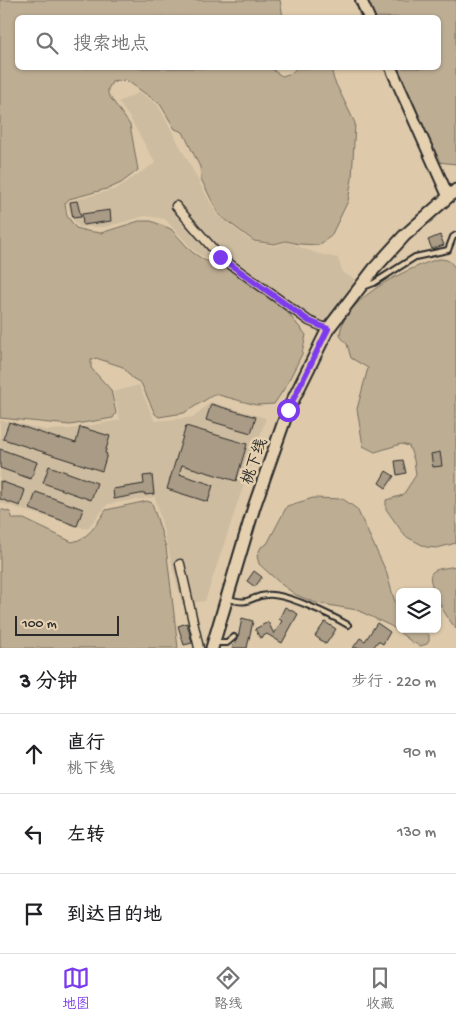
<!DOCTYPE html>
<html lang="zh">
<meta charset="utf-8">
<style>
body{margin:0;font-family:"Gochi Hand","LXGW WenKai TC",sans-serif;background:#f2f2f2;color:#202124}
.controls{position:absolute;right:15px;bottom:15px;display:grid;overflow:hidden;border-radius:8px;box-shadow:0 1px 4px #0004}
.controls button{width:45px;height:45px;display:grid;place-items:center;padding:0;border:0;border-bottom:1px solid #e0e0e0;background:#fff;color:#202124;font:25px sans-serif}
.scale{position:absolute;left:15px;bottom:12px;width:104px;box-sizing:border-box;padding-left:5px;border:2px solid #2b2b2b;border-top:0;font-size:14px;line-height:18px;white-space:nowrap;color:#2b2b2b;-webkit-text-stroke:4px #e5d1b0;paint-order:stroke}
.stop{position:absolute;width:15px;height:15px;margin:-11px;border:4px solid #7c3aed;border-radius:50%;background:#fff}
.stop.end{background:#7c3aed;border-color:#fff;box-shadow:0 1px 5px #0008}
.list{margin:0;padding:0;list-style:none}
h2{display:flex;justify-content:space-between;align-items:center;height:65px;margin:0;padding:0 20px;font-size:21px}
h2 small{font-size:16px;font-weight:400;color:#757577}
.list li{display:grid;grid-template-columns:32px 1fr auto;gap:15px;align-items:center;box-sizing:border-box;height:80px;padding:0 20px;border-top:1px solid #e0e0e0}
.list b{display:block;font-size:19px;white-space:nowrap}
.list p{margin:0;font-size:16px;white-space:nowrap;color:#757577}
.list em{font-size:16px;font-style:normal;color:#757577}
.icon{flex:none;width:28px;height:28px;fill:none;stroke:currentColor;stroke-width:2;stroke-linecap:round;stroke-linejoin:round}
.map{position:relative;flex:none;width:456px;height:648px;overflow:hidden}
.search{position:absolute;background:#fff;box-shadow:0 1px 4px #0004;left:15px;right:15px;top:15px;height:55px;display:flex;align-items:center;gap:12px;box-sizing:border-box;padding:0 18px;border-radius:8px;color:#757577;font-size:19px}
.sheet{height:305px;background:#fff}
nav{display:flex;justify-content:space-around;align-items:center;box-sizing:border-box;height:70px;border-top:1px solid #e0e0e0;background:#fff;font-size:14px;color:#757577}
nav a{display:grid;justify-items:center;gap:2px}
nav .on{color:#7c3aed}
.map>svg:first-child{display:block}
.built{fill:#cebca0}
.green{fill:#bdad93;stroke:#746c5f}
.building{fill:#a99b85;stroke:#2b2b2b}
.lines{fill:none;stroke-linecap:round;stroke-linejoin:round}
.service-casing{stroke:#2b2b2b;stroke-width:8}
.minor-casing{stroke:#2b2b2b;stroke-width:11}
.tertiary-casing{stroke:#2b2b2b;stroke-width:14}
.secondary-casing{stroke:#2b2b2b;stroke-width:15}
.service{stroke:#e5d1b0;stroke-width:4}
.minor{stroke:#e5d1b0;stroke-width:8}
.tertiary{stroke:#e5d1b0;stroke-width:10}
.secondary{stroke:#e5d1b0;stroke-width:11}
.route{stroke:#7c3aed;stroke-width:6}
.labels{text-anchor:middle;stroke-width:5;stroke-linejoin:round;paint-order:stroke}
.street-label{font-size:16px;fill:#2b2b2b;stroke:#e5d1b0}
</style>
<div class="map">
<svg width="456" height="648" viewBox="0 0 456 648">
<rect width="100%" height="100%" fill="#decaab"/>
<filter id="ink" filterUnits="userSpaceOnUse"><feTurbulence type="fractalNoise" baseFrequency=".02" numOctaves="2"/><feDisplacementMap in="SourceGraphic" scale="10" xChannelSelector="R" yChannelSelector="G"/><feConvolveMatrix kernelMatrix="1 2 1 2 8 2 1 2 1" color-interpolation-filters="sRGB"/></filter>
<g filter="url(#ink)">
<g class="built">
<path d="M140 92 158 105 217 215 253 242 274 246 287 242 316 253 338 258 343 273 355 279 330 321 318 320 212 250 205 258 193 250 165 219 145 216 105 227H79L71 217 67 202 116 189 155 163 130 118 118 102Z"/>
<path d="M139 385 155 421 194 417 210 402 266 418 205 601 182 604 155 497 108 504 87 529 0 503V421H7L45 430 70 429 120 420 113 392Z"/>
</g>
<g class="green">
<path d="M0 0H280L283 17 18 18V68H274V71L282 76 292 73 296 68H331L334 80 355 123 352 179 348 201 331 236 319 245 299 244 286 241 274 244 254 241 219 215 201 179 200 167 183 132 175 129 160 104 126 80 112 82 108 89V94L130 125 138 170 121 183 110 188 69 199 65 203 67 216 76 228 87 231 101 233 139 221H151L171 229 192 252 204 260 237 272 283 307 306 335 302 354 286 386 274 404 256 405 215 394 184 413 159 417 155 414 141 383 132 378 123 367 96 358 91 360V368L111 390 116 413 113 418 70 425 0 418Z"/>
<path d="M355 0H456V164L438 162 395 68H438V18L360 17Z"/>
<path d="M439 259C449 259 452 262 456 271V543L437 548 426 547 405 536 386 509V500L403 495 416 475 414 460 409 446 401 444 375 452 363 446 357 409 368 368 351 358 347 344 340 336C340 300 408 267 439 259Z"/>
<path d="M313 498 343 499 357 509 386 571 394 599 400 612V629L424 630 429 635V641L427 644 420 646 412 642 391 626 357 610 316 603 296 595 281 584 259 564 257 556 261 547 267 544 287 506Z"/>
<path d="M147 501 152 503 166 547 178 648H0V509L10 512 13 519H24L72 542C89 539 97 523 106 510Z"/>
<path d="M456 566V629C449 619 437 604 437 592H435C422 566 439 570 456 566Z"/>
</g>
<g class="building">
<path d="M77 201 81 217 73 218 70 202Z"/>
<path d="M110 210 111 221 83 225 82 214Z"/>
<path d="M440 235 444 245 432 249 428 240Z"/>
<path d="M211 404 256 417 251 433 206 420Z"/>
<path d="M9 422 59 439 60 438 76 443 80 427 110 436 105 453 107 454 102 471 3 439Z"/>
<path d="M186 426 247 444 236 481 182 465 179 474 213 485 208 502 167 489Z"/>
<path d="M0 449 37 462 31 479 0 468Z"/>
<path d="M440 452 442 466 433 467 431 454Z"/>
<path d="M403 460 406 473 397 475 395 461Z"/>
<path d="M49 466 97 483 91 500 43 483Z"/>
<path d="M386 471 394 476 386 488 379 483Z"/>
<path d="M152 475 154 494 145 495V493L114 499 113 489 144 484 143 476Z"/>
<path d="M0 481 25 490 20 506 0 499Z"/>
<path d="M36 492 83 509 77 526 30 509Z"/>
<path d="M254 571 262 577 255 587 247 581Z"/>
<path d="M285 607 298 614 282 643 267 634 260 638 255 629 268 622 274 634 282 621 279 619Z"/>
<path d="M242 618 253 621 247 648H232L238 638Z"/>
<path d="M325 622 336 629 326 644 315 636Z"/>
<path d="M187 623 192 643 184 645 178 626Z"/>
<path d="M377 623 390 632 383 644 378 641 373 648H353L360 638 365 641Z"/>
</g>
<g class="lines">
<g class="service-casing">
<g id="service">
<path d="M363 287 374 283 415 257 448 250 453 237 456 235"/>
<path d="M229 599C252 606 249 596 267 595 285 593 331 615 348 625"/>
<path d="M216 643H227L234 637"/>
</g>
</g>
<g class="minor-casing">
<g id="minor">
<path d="M176 206 220 257 309 321 328 329"/>
<path d="M180 564 199 648"/>
</g>
</g>
<g class="tertiary-casing">
<g id="tertiary">
<path d="M361 0 369 18"/>
<path d="M391 68 448 196"/>
</g>
</g>
<g class="secondary-casing">
<path id="secondary" d="M212 648 254 507 288 410 328 329 374 269 404 236 456 190"/>
</g>
<use href="#service" class="service"/>
<use href="#minor" class="minor"/>
<use href="#tertiary" class="tertiary"/>
<use href="#secondary" class="secondary"/>
</g>
</g>
<g class="lines" filter="url(#ink)">
<path class="route" d="M220 257 309 321 328 329 288 410"/>
</g>
<g class="labels">
<g class="street-label">
<text transform="translate(253 461) rotate(-70)" y="6">桃下线</text>
</g>
</g>
</svg>
<div class="controls">
<button><svg class="icon" aria-label="layers" viewBox="0 0 24 24"><path d="M12 4l9 5-9 5-9-5zM3 14l9 5 9-5"/></svg></button>
</div>
<div class="scale">100 m</div>
<div class="stop" style="left:288px;top:410px"></div>
<div class="stop end" style="left:220px;top:257px"></div>
<div class="search"><svg class="icon" aria-label="search" viewBox="0 0 24 24"><circle cx="10" cy="10" r="6"/><path d="M15 15l6 6"/></svg>搜索地点</div>
</div>
<section class="sheet">
<h2>3 分钟<small>步行 · 220 m</small></h2>
<ul class="list">
<li><svg class="icon" aria-label="ahead" viewBox="0 0 24 24"><path d="M12 20V5M6 11l6-6 6 6"/></svg><div><b>直行</b><p>桃下线</p></div><em>90 m</em></li>
<li><svg class="icon" aria-label="left" viewBox="0 0 24 24"><path d="M17 20v-9H6M10 6l-5 5 5 5"/></svg><div><b>左转</b></div><em>130 m</em></li>
<li><svg class="icon" aria-label="arrive" viewBox="0 0 24 24"><path d="M6 21V4h12l-3 4 3 4H6"/></svg><div><b>到达目的地</b></div></li>
</ul>
</section>
<nav>
<a class="on"><svg class="icon" aria-label="map" viewBox="0 0 24 24"><path d="M3 6l6-2 6 2 6-2v14l-6 2-6-2-6 2zM9 4v14M15 6v14"/></svg>地图</a>
<a><svg class="icon" aria-label="directions" viewBox="0 0 24 24"><path d="M12 3l9 9-9 9-9-9zM9 14v-3h6M13 9l2 2-2 2"/></svg>路线</a>
<a><svg class="icon" aria-label="saved" viewBox="0 0 24 24"><path d="M7 4h10v16l-5-4-5 4z"/></svg>收藏</a>
</nav>
